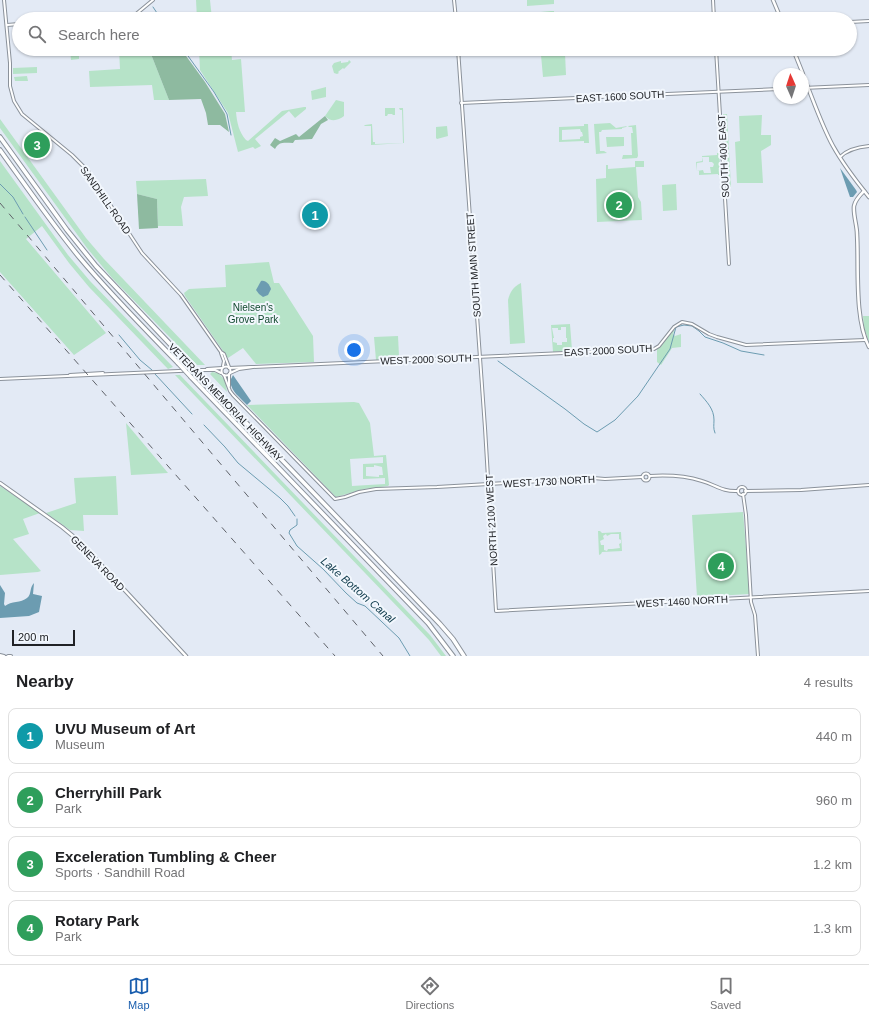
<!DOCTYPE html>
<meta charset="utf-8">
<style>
body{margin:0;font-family:Helvetica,sans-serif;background:#f6f6f6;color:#202124}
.compass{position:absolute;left:773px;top:68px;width:36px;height:36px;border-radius:50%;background:#fff;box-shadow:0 1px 3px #0004;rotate:357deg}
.scale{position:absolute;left:12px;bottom:10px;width:63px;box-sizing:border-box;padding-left:4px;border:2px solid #202226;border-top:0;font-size:11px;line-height:14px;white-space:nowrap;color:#202226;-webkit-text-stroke:3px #f2f7fd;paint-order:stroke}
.you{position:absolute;left:354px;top:350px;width:14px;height:14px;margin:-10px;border:3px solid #fff;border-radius:50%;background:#1a73e8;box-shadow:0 0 0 6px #1a73e833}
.badge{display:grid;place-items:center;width:26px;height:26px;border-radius:50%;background:#1a5eae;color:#fff;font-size:13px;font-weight:700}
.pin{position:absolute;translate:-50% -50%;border:2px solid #fff;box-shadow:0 1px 4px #0006}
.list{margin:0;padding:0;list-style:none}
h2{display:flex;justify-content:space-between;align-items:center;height:52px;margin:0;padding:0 16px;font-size:17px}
h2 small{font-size:13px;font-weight:400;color:#757577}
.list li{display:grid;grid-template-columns:26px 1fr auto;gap:12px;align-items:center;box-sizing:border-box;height:56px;margin:0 8px 8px;padding:0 8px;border:1px solid #e0e0e0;border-radius:8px}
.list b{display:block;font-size:15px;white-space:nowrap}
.list p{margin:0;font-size:13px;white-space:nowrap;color:#757577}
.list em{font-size:13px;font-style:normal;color:#757577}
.icon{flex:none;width:22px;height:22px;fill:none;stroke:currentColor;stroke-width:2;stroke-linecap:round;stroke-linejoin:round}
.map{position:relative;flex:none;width:869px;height:656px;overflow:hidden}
.search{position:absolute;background:#fff;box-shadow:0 1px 3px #0004;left:12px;right:12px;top:12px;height:44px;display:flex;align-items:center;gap:10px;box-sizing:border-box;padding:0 14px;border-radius:22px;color:#757577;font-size:15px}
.sheet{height:308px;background:#fff}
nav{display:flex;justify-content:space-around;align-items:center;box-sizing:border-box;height:56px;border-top:1px solid #e0e0e0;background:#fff;font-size:11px;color:#757577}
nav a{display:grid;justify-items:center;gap:2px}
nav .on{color:#1a5eae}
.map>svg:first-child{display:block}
.green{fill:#b6e3c8;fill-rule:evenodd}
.forest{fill:#8ebaa0}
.water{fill:#6c9cb1}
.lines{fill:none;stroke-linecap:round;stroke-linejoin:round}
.stream{stroke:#6c9cb1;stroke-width:1}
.tertiary-casing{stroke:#8b929b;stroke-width:4}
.secondary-casing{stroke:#8b929b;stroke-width:4.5}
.primary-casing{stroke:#8b929b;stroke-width:4.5}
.motorway-casing{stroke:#8b929b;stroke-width:5.5}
.tertiary{stroke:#fff;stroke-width:2}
.secondary{stroke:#fff;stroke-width:2.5}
.primary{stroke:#fff;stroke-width:2.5}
.motorway{stroke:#fff;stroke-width:3.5}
.rail{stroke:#5f6269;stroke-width:1;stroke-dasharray:7 7;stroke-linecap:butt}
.motorway-bridge-casing{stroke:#8b929b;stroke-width:5.5;stroke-linecap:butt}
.motorway-bridge{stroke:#fff;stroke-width:3.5}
.labels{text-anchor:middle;stroke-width:4;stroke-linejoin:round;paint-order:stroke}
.street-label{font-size:10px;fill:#202226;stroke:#f2f7fd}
.park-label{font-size:10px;fill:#11482e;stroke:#f2f7fd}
.water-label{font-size:11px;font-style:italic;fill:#164051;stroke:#f2f7fd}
</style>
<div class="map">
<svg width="869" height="656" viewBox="0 0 869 656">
<rect width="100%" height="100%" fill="#e3eaf5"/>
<g class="green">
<path d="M196 0H210L212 19H197Z"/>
<path d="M527 0H554V4L527 6Z"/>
<path d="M551 11H554V19H531L530 13Z"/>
<path d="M70 49H79V59L71 60Z"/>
<path d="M119 49H149L169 100H154L152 85 90 87 89 71 120 69Z"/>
<path d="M199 49H231L232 60 241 59 245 112H236C237 123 239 132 246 140L248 141 282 111 304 107H306V109L295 118 289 111 255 139 261 146 255 149 253 147 238 152 228 113 200 70Z"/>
<path d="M565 53 566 75 543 77 541 55Z"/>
<path d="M349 60 351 62 344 69 343 68 338 72 339 73 337 74 334 73 332 66 334 63 341 61V63L348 62Z"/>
<path d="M37 67V73L13 74V68Z"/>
<path d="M27 76 28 81H15L14 77Z"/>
<path d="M326 87V97L312 100 311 91Z"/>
<path d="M336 100 344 102V116C338 121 330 122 325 116Z"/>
<path d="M385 108H395V115H393L392 114H388L387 116H385Z"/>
<path d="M399 108H403L404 143 371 145V126H364L365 125 372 124 373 142H375V144L403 143 402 110H400Z"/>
<path d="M723 114H727L731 187H727Z"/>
<path d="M762 115 761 135H771V145L761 151 763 183H737L735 142 740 141 739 116Z"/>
<path d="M0 119 86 238 104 259 205 365H197L112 278 87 248 0 128Z"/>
<path d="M610 123 616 128 627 126 626 127 622 128V129L602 130 601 132H599L600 151H604L607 153 596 154 594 124Z"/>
<path d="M584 124H588L589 143H584V141L559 142V127L584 126ZM580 129 581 132H582L583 136 580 137V139L562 140V130Z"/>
<path d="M636 125 638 156 637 158 622 159 623 155H632L631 133H633L632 127H629L628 126Z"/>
<path d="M447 126 448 136 437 139 436 138V127Z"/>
<path d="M606 137H624V146L607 147Z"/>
<path d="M717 153H719L721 175H718V174L699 175V171H697L696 162 702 161V156L717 155ZM702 157H709V162H712L714 164 713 167H710L711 173H704L703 170 697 171V163L703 162Z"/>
<path d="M0 161 68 255 90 281 173 367 168 369 89 287 69 263 42 226 26 239 106 333 74 355 0 272Z"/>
<path d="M635 161H644V167H636L638 197 641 202 642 220 597 222 596 179 606 178V165H608V169L635 167Z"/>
<path d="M206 179 208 196 184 197 181 207 183 226H158L157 199 137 194 136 181Z"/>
<path d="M676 184 677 210 663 211 662 185Z"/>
<path d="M269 262 274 283H279L313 336 314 362 256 364 243 348 228 358 185 296 184 293 189 289 226 287 225 265Z"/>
<path d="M521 283 525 343 510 344 508 300C510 292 513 287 521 283Z"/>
<path d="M863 316H869V342L864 328Z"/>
<path d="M570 324 572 350 553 352 551 325ZM561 327H566V338H567V342H562V345H557V343L553 342V338H554L552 328H558V330H561Z"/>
<path d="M675 329 673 334 675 336 681 334V347L672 348 661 365 657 362V349Z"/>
<path d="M398 336 399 356 397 358 376 360 374 337Z"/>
<path d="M212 372 218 373 225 380 227 392 210 374Z"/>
<path d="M175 375H180L430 635 446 656H441L429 640 413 623Z"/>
<path d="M354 402 359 403 370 423 374 456 386 455 389 485 388 486 364 489 336 497 247 405ZM383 457V463L363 464V479L385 478V484L352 486 350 459ZM374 465 382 467 383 475H379V477L366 476V467H374Z"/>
<path d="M126 423 168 473 131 475Z"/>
<path d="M116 476 118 515H83L84 531 70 530 46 513 76 503 74 478Z"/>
<path d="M0 486 40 513 23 519 29 534 13 539 41 571 38 572 0 575Z"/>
<path d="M743 512 750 594 697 597 692 515Z"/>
<path d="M598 531H600L602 533 621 532 622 551 602 552 601 554 599 555ZM606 534 607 536 611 534H619V539L621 540V543L619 544 620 548 612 549H608L607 551 604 550V545H601L600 541 604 539 603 536Z"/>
</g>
<g class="forest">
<path d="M149 49H181L205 82 225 114 229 132 220 125H208L206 113 201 99 169 100Z"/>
<path d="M325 116 328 120 321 124 312 139 295 140 293 143C285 143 279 141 275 149L270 145 275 138 280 141 296 134 299 137Z"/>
<path d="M137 194 157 199 158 228 139 229Z"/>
</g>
<g class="water">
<path d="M840 168 856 190 857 192 853 197H850Z"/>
<path d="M261 281C266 280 269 284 271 289L268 295 263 297 259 294 256 290Z"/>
<path d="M233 375 251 401 247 405C239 396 232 393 230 381Z"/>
<path d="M34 583 33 594 42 596 39 612 29 616 0 618V585L5 593 4 604 5 606C11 601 21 603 27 598 32 594 29 588 34 583Z"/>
</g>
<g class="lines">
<g class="stream">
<path d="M153 7 161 19"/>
<path d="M183 49 214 92 227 114 231 135"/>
<path d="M0 184 13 197 23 214"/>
<path d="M25 217 47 250"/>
<path d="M119 335 140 360 152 370"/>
<path d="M498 361 565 409 584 424 597 432 615 420 638 396 670 349 676 327 684 325 692 326 699 331 705 337 723 343 741 351 764 355"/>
<path d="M155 374 192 414"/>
<path d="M700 394C707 402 714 409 714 420 714 425 713 428 715 433"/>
<path d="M204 425 225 447 238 463 280 498 288 506 295 516"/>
<path d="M297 519V525L290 530 289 533 297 546 323 569 346 593 357 603 365 606 399 638 410 656"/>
</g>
<g class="tertiary-casing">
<g id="tertiary">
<path d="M4 0 10 63V86L14 101 22 114 72 155 88 171 142 253 181 295 221 352 224 354 229 367"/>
<path d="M454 0 456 19"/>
<path d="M713 0 714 19"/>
<path d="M130 19 153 0"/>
<path d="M850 22 869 21"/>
<path d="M7 25 19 24"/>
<path d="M458 49 485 428 496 611 869 591"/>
<path d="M716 49 729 264"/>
<path d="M803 88 869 85"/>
<path d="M461 103 779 89"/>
<path d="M840 157C848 149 858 147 869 146"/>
<path d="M221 353 224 361 223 366"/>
<circle cx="226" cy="371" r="4.5"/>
<path d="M229 368 252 367"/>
<path d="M207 369 222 368"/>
<path d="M230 373 239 369 253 367 654 349 659 346 674 327 682 322 692 324 709 334 717 337 746 345 865 340"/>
<path d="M70 375 103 373"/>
<path d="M224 375 230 391 233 395 335 499 345 497 359 492 376 489 437 487 593 478 605 479 642 477"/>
<path d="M0 379 201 370H215L221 373"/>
<path d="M229 386V374"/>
<circle cx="646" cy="477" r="3.5"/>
<path d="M650 476C666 475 686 476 702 481 716 485 722 492 738 491"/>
<circle cx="742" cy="491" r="4"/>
<path d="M745 491 801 490 869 485"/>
<path d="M743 494 746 515 751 602 755 615 758 656"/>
<path d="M0 655 4 656"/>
<path d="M8 656H11"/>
</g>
</g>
<g class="secondary-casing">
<g id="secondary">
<path d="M864 191C860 195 855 200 854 206 853 215 857 225 857 234 859 266 854 319 869 347"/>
<path d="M0 483 62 527 79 541 186 656"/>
</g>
</g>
<g class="primary-casing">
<g id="primary">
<path d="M773 0 781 19"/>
<path d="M793 49 803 74"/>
<path d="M803 75C813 99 821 124 833 146 843 164 856 181 869 197"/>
</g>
</g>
<g class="motorway-casing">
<g id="motorway">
<path d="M0 137 67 230 96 266 188 363"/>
<path d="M0 150C26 186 52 224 80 258 111 295 145 329 178 363"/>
<path d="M201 376 440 624 453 639 464 656"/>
<path d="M191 377 428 623 453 656"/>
</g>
</g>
<use href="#tertiary" class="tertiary"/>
<use href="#secondary" class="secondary"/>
<use href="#primary" class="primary"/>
<use href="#motorway" class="motorway"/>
<g class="rail">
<path d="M0 203 383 656"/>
<path d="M0 275 335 656"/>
</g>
<g class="motorway-bridge-casing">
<g id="motorway-bridge">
<path d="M178 363 191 377"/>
<path d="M188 363 201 376"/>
</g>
</g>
<use href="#motorway-bridge" class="motorway-bridge"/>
</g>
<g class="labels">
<g class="street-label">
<text transform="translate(620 96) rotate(-3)" y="4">EAST 1600 SOUTH</text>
<text transform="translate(723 156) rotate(-93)" y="4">SOUTH 400 EAST</text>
<text transform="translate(106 200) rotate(55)" y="4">SANDHILL ROAD</text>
<text transform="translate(473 265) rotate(-94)" y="4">SOUTH MAIN STREET</text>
<text transform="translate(608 350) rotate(-3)" y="4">EAST 2000 SOUTH</text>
<text transform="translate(426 359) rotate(-2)" y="4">WEST 2000 SOUTH</text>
<text transform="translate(226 402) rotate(46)" y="4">VETERANS MEMORIAL HIGHWAY</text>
<text transform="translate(549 481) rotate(-3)" y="4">WEST 1730 NORTH</text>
<text transform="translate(491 520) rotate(-93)" y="4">NORTH 2100 WEST</text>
<text transform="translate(98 563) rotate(46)" y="4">GENEVA ROAD</text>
<text transform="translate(682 601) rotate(-3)" y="4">WEST 1460 NORTH</text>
</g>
<g class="park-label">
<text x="253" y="311">Nielsen's<tspan x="253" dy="12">Grove Park</tspan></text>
</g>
<g class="water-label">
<text transform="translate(358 590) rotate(41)" y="4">Lake Bottom Canal</text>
</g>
</g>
</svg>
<svg class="compass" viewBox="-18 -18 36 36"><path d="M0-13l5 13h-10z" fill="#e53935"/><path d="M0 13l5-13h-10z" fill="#757577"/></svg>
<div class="scale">200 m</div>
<div class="you"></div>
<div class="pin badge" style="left:315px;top:215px;background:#0f9aa8">1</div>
<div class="pin badge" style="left:619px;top:205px;background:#2e9e5b">2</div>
<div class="pin badge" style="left:37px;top:145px;background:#2e9e5b">3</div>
<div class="pin badge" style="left:721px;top:566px;background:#2e9e5b">4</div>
<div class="search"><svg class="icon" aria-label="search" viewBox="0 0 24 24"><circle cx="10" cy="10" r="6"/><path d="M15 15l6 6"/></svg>Search here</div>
</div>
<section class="sheet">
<h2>Nearby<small>4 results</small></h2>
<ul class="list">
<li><span class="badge" style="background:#0f9aa8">1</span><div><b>UVU Museum of Art</b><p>Museum</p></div><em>440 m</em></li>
<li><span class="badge" style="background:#2e9e5b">2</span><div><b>Cherryhill Park</b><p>Park</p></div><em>960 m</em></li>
<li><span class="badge" style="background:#2e9e5b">3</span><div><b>Exceleration Tumbling &amp; Cheer</b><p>Sports · Sandhill Road</p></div><em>1.2 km</em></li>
<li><span class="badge" style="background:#2e9e5b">4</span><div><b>Rotary Park</b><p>Park</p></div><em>1.3 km</em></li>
</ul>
</section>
<nav>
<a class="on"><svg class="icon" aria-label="map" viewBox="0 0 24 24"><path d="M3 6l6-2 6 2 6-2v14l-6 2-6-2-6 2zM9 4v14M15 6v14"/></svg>Map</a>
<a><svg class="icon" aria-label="directions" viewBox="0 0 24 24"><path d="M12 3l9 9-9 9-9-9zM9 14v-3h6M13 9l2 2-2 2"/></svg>Directions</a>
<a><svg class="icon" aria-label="saved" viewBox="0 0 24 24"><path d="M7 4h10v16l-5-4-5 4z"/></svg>Saved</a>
</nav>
